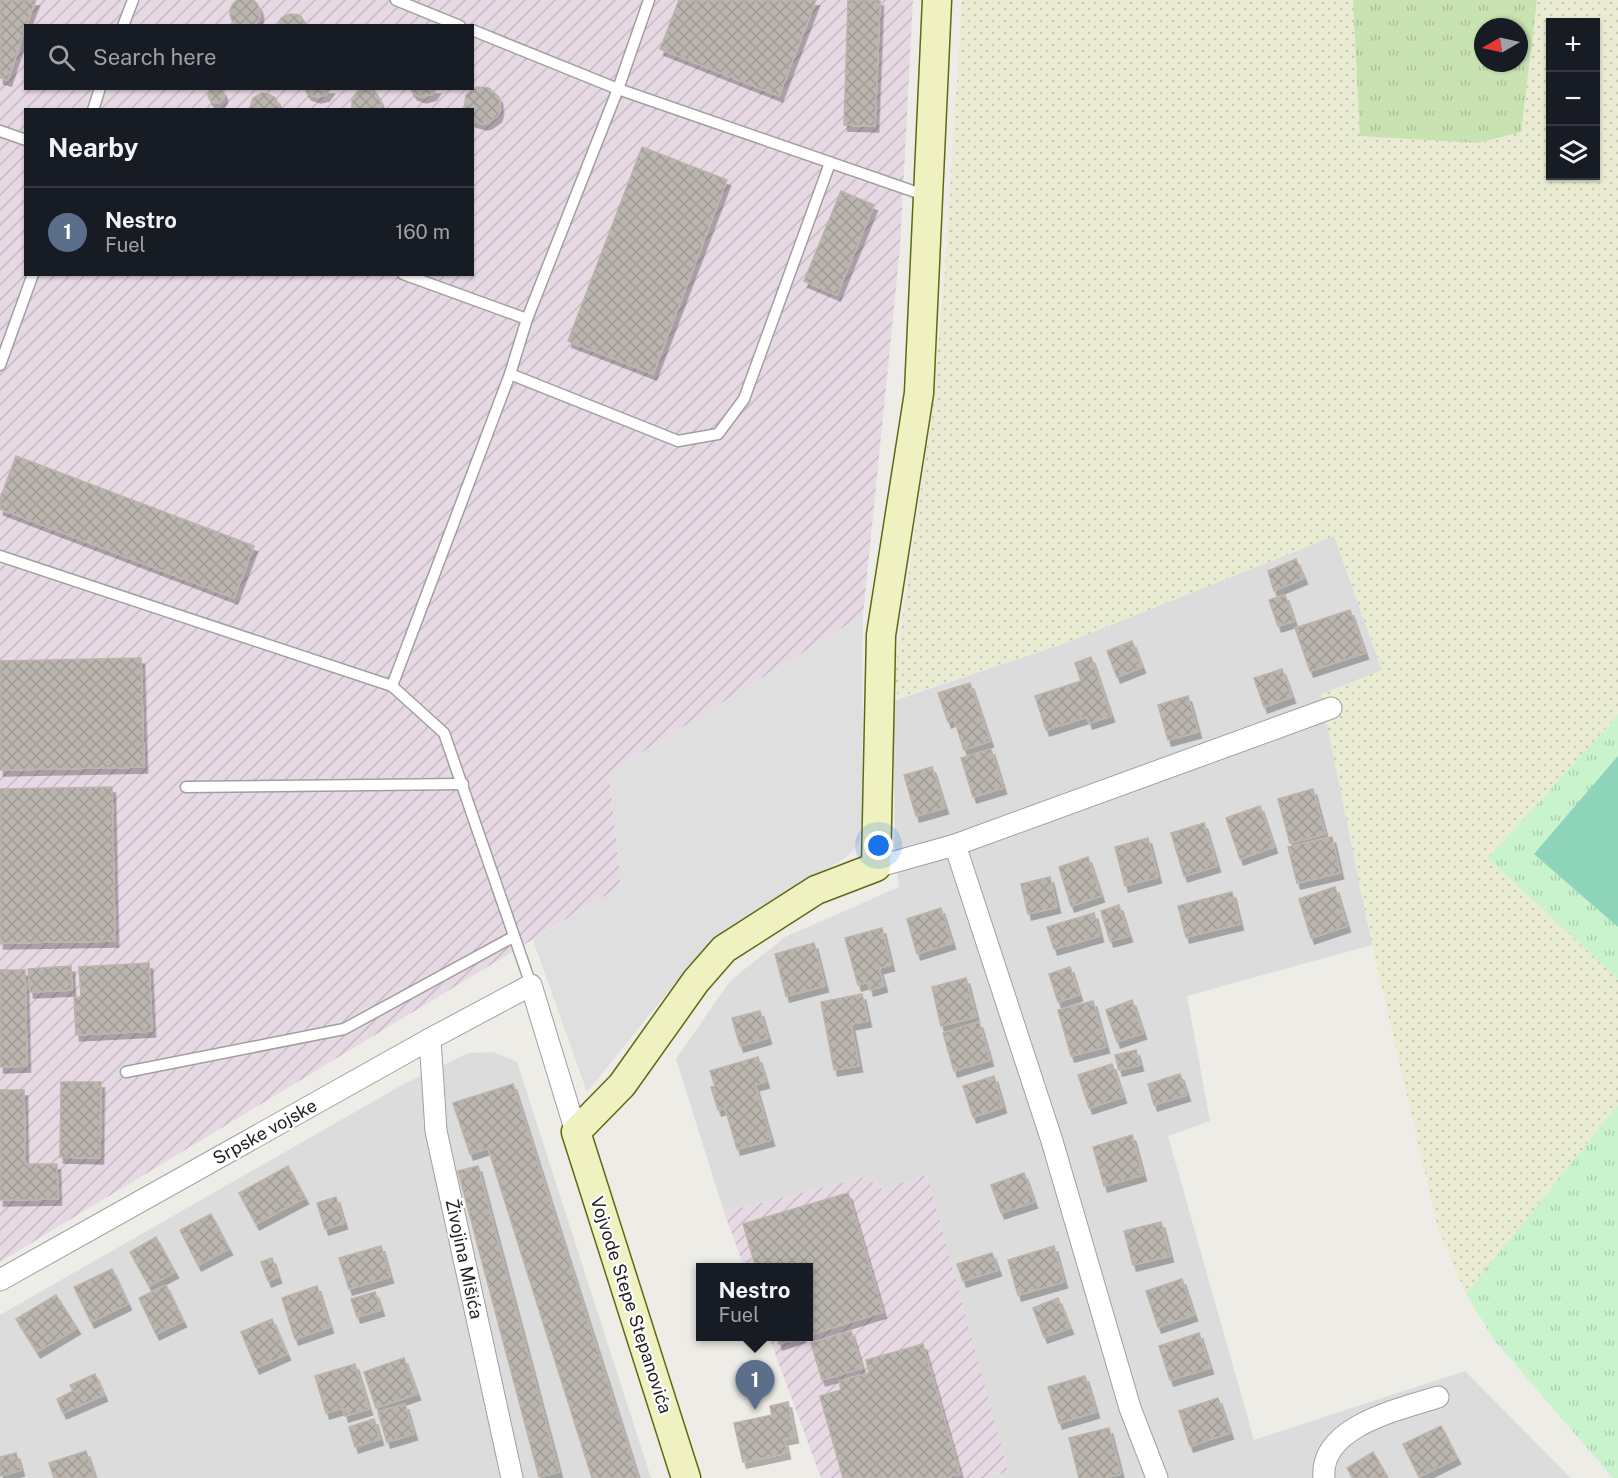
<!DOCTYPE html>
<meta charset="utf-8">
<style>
body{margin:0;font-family:"Public Sans",sans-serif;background:#20242c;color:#f1f3f6}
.controls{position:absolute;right:18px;top:18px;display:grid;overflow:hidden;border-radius:0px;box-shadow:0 2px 4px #0004}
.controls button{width:54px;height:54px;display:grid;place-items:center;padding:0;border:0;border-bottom:2px solid #363941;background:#171b24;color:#f1f3f6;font:30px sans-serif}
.compass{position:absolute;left:1474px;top:18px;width:54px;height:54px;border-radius:50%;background:#171b24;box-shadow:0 2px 4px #0004;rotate:261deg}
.you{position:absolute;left:879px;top:846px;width:21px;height:21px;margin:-15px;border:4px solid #fff;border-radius:50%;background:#1a73e8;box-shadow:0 0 0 9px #1a73e833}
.badge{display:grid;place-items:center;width:39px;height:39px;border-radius:50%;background:#d69192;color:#fff;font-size:20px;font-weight:700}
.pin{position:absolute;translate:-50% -50px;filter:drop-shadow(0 2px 3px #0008)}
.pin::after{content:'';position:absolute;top:32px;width:21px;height:18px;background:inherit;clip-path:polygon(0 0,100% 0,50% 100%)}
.popup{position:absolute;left:696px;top:1263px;width:117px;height:78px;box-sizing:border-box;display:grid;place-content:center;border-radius:0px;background:#171b24;filter:drop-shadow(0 2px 4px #0005);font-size:20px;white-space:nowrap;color:#9ea1a6}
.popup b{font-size:22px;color:#f1f3f6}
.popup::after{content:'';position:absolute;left:50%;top:100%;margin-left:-12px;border:12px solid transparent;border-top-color:#171b24}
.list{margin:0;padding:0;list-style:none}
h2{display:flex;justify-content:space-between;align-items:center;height:78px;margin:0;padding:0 24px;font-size:26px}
h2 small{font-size:20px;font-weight:400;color:#9ea1a6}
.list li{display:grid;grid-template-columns:39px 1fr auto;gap:18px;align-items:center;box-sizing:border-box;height:90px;padding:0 24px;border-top:2px solid #363941}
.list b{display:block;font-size:22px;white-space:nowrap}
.list p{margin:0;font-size:20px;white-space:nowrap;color:#9ea1a6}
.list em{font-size:20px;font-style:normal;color:#9ea1a6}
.icon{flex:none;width:33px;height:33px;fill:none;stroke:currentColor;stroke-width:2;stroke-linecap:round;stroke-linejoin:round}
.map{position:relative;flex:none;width:1618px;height:1478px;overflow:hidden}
.search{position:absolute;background:#171b24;box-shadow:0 2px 4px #0004;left:24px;top:24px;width:450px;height:66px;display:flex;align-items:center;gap:15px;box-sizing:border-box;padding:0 21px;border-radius:0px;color:#9ea1a6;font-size:22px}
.panel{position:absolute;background:#171b24;box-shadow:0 2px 4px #0004;left:24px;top:108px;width:450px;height:168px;border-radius:0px}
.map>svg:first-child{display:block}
.residential{fill:#dddcdc}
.industrial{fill:url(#industrial-furrows);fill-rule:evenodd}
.farmland{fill:url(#farmland-dots);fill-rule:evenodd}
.grass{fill:url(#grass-tufts);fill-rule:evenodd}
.park{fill:url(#park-tufts)}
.pitch{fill:#8dd4ba}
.parking{fill:#dfdfdf}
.building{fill:url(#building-cross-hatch);stroke:#beb3aa;stroke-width:1.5;filter:url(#shadow)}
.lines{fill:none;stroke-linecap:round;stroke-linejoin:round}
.lane-casing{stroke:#a0a0a0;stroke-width:13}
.street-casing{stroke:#a0a0a0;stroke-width:23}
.secondary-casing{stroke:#5f6912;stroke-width:31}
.lane{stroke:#fff;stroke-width:10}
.street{stroke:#fff;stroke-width:21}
.secondary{stroke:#eff2c0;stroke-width:28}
.labels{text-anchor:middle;stroke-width:4.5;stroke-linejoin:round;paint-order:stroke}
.street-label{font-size:18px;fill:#1f1f1f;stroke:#fff}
</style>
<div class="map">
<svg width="1618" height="1478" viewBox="0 0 1618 1478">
<defs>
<pattern id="industrial-furrows" width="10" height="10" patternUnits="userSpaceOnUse" patternTransform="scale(1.5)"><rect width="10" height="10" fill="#e7d9e4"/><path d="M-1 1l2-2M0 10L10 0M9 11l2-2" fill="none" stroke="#c6bac3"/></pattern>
<pattern id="farmland-dots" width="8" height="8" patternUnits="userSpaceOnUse" patternTransform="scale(1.5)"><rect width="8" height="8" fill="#e9ebd3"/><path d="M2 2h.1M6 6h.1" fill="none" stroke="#c7c9b5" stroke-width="1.8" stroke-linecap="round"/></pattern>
<pattern id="grass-tufts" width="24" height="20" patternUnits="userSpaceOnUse" patternTransform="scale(1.5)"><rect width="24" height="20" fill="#c9e2b2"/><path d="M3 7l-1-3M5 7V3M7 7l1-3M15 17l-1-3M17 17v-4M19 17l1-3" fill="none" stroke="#acc199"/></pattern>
<pattern id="park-tufts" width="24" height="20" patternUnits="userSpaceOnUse" patternTransform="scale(1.5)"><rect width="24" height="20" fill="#c8f3cc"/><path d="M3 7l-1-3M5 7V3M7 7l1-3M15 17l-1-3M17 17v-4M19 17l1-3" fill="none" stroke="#abd0af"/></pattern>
<pattern id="building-cross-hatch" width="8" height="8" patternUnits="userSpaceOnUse" patternTransform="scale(1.5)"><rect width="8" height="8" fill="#bbb5af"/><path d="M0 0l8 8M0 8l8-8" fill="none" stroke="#a09b96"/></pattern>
<filter id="shadow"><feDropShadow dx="3.5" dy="6" stdDeviation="0" flood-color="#0004"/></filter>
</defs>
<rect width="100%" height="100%" fill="#eeece6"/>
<g class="residential">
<path d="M1334 536 1382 670 1321 695 1372 945 1187 996 1210 1121 1168 1136 1254 1440 1465 1371 1571 1478H987L1008 1471 882 1189 865 1177 724 1212 676 1059 730 981 785 937 899 887 895 849 893 701 1063 644Z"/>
<path d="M493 1052 517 1062 651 1478H0V1315L402 1085 468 1053Z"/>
</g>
<g class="industrial">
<path d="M0 0H913L900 248 863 615 609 773 621 886 0 1262ZM26 26H472V88H26ZM26 110H472V274H26Z"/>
<path d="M927 1175 1008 1471 987 1478H821L769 1337 809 1336V1268L744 1267 724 1212 865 1177 882 1189Z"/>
</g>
<path class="farmland" d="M962 0H1618V715L1489 858 1618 979V1105L1466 1294 1438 1228 1372 945 1321 694 1382 670 1334 536 1063 644 898 698 894 678 932 412 944 285ZM1550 22H1596V176H1550ZM1483 27H1519V63H1483Z"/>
<path class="grass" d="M1353 0H1537L1521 132 1477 143 1360 136ZM1483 27H1519V63H1483Z"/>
<g class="park">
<path d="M1618 715V979L1488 858Z"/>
<path d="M1618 1105V1478H1613L1495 1341 1466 1294Z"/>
</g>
<path class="pitch" d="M1618 756V927L1534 854Z"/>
<path class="parking" d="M863 615 862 824 859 844 845 858 723 931 685 971 587 1092 533 940 621 886 609 773Z"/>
<g class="building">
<circle cx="245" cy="13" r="15"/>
<path d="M0 0H36L26 26 8 80 0 78Z"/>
<path d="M679 0H816L779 96 660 49Z"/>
<path d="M848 0H880L875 126 844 125Z"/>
<path d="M290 14 300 15 307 26H278L281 18Z"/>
<path d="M477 87 489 88 499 97 500 109 498 116 488 123 483 124 472 121V110H464L466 95Z"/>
<circle cx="216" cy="95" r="8"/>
<path d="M304 88H331L326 95 317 97 308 94Z"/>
<path d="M410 88H437L433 94 423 97 414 94Z"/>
<path d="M364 89 374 91 377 94 381 103 380 110H352V98L359 90Z"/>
<path d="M262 93 268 94 276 98 280 110H249L253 98Z"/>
<path d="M642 147 727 180 653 374 568 341Z"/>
<path d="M841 191 874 205 837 295 804 281Z"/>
<path d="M16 456 254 546 234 598 0 509V499Z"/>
<path d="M1296 559 1304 578 1274 591 1268 571Z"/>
<path d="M1285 595 1294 621 1278 626 1269 600Z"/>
<path d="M1350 610 1365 653 1310 671 1295 628Z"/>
<path d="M1132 641 1142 667 1117 677 1107 651Z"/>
<path d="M1091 657 1111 716 1089 723 1087 717 1046 730 1035 696 1081 681 1075 663Z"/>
<path d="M141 658 144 767 0 770V661Z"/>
<path d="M1282 669 1292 697 1264 707 1254 678Z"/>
<path d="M970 683 990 741 964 750 954 719 948 722 938 693Z"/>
<path d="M1188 696 1198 732 1168 740 1158 705Z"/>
<path d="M991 749 1003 788 973 797 961 758Z"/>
<path d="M932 767 945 808 916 816 904 775Z"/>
<path d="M112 787 115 941 0 943V789Z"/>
<path d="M1313 789 1325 834 1290 843 1278 799Z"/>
<path d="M1260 806 1274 847 1240 859 1226 818Z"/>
<path d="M1204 823 1217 866 1184 876 1171 833Z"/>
<path d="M1332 837 1340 873 1297 883 1288 847Z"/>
<path d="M1148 838 1158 877 1125 886 1115 847Z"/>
<path d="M1088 857 1101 896 1071 906 1059 867Z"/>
<path d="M1050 877 1057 907 1028 914 1021 884Z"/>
<path d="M1335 887 1347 926 1311 938 1299 899Z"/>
<path d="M1232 892 1240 924 1186 937 1178 906Z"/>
<path d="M1119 905 1129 936 1110 941 1101 911Z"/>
<path d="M941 908 952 943 917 954 907 919Z"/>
<path d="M1094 913 1100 936 1054 949 1047 927Z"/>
<path d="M882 928 891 965 879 968 884 986 870 990 868 982 858 985 845 938Z"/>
<path d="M814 943 825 986 786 996 775 954Z"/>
<path d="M149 963 152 1031 76 1035 74 997H81L79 967Z"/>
<path d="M71 966 72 990 30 992 28 969Z"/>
<path d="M1070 967 1079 995 1058 1002 1049 974Z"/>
<path d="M0 970H25L27 1066 0 1067Z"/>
<path d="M966 978 976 1017 941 1026 932 987Z"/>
<path d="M862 994 868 1021 851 1024 859 1066 834 1070 821 1002Z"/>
<path d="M1132 1000 1143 1033 1117 1042 1106 1010Z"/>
<path d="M1093 1001 1106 1047 1071 1056 1058 1010Z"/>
<path d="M760 1011 768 1038 740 1046 732 1018Z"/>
<path d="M979 1022 990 1060 954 1071 943 1033Z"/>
<path d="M1136 1050 1140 1065 1119 1070 1115 1055Z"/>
<path d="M758 1057 766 1082 755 1085 771 1140 737 1149 725 1108 718 1110 711 1087 715 1086 710 1071Z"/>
<path d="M1112 1064 1123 1097 1089 1108 1078 1075Z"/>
<path d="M1180 1074 1187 1095 1154 1105 1148 1084Z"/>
<path d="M994 1076 1003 1107 973 1117 963 1086Z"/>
<path d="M61 1082H101L100 1158 60 1157Z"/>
<path d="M513 1084 638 1478H592L488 1148 470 1154 453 1103Z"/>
<path d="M0 1090H24L25 1164H57L58 1199 0 1200Z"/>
<path d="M1132 1135 1143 1175 1104 1186 1093 1147Z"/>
<path d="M288 1166 305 1198 256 1224 239 1193Z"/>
<path d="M478 1166 559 1472 539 1477 458 1171Z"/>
<path d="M1024 1173 1034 1202 1001 1213 991 1185Z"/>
<path d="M848 1193 883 1312 809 1335V1268H756L743 1224Z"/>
<path d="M336 1197 344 1223 325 1229 317 1203Z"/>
<path d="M211 1214 229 1249 198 1265 180 1230Z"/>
<path d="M1161 1222 1170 1256 1133 1265 1124 1231Z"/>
<path d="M156 1237 175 1272 149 1286 130 1252Z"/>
<path d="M381 1246 390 1277 349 1289 339 1258Z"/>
<path d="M1054 1246 1064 1282 1018 1295 1008 1260Z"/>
<path d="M992 1253 998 1270 963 1281 957 1264Z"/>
<path d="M272 1258 278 1277 268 1281 261 1262Z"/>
<path d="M112 1269 128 1304 91 1322 74 1287Z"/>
<path d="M1182 1279 1194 1315 1158 1327 1146 1291Z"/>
<path d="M166 1285 183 1321 156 1334 139 1298Z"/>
<path d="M317 1286 330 1327 295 1339 282 1298Z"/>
<path d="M375 1292 381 1310 357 1317 351 1299Z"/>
<path d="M56 1295 77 1328 37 1352 16 1319Z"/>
<path d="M1058 1298 1070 1328 1044 1337 1033 1308Z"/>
<path d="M272 1319 287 1354 256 1368 241 1332Z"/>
<path d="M851 1331 862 1368 822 1380 811 1343Z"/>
<path d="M1199 1333 1210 1368 1170 1380 1159 1346Z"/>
<path d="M777 1336H803L779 1344Z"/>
<path d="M923 1344 960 1474 945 1478H843L820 1396 841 1390 839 1381 869 1373 866 1360Z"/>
<path d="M404 1358 417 1394 376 1408 364 1372Z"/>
<path d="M355 1364 369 1409 345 1416 343 1408 326 1413 315 1376Z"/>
<path d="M95 1374 104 1395 63 1413 57 1399 73 1391 70 1385Z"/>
<path d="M1085 1376 1096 1412 1059 1423 1048 1387Z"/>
<path d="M1218 1398 1230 1433 1190 1446 1179 1411Z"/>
<path d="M788 1402 795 1437 784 1439 787 1453 743 1462 734 1423 772 1415 770 1406Z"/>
<path d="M405 1404 414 1434 387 1442 378 1412Z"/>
<path d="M374 1419 380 1439 355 1447 349 1427Z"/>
<path d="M1441 1426 1457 1458 1419 1477 1403 1444Z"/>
<path d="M1109 1428 1121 1474 1105 1478H1079L1069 1438Z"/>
<path d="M86 1451 95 1478H54L49 1463Z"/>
<path d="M1373 1452 1388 1478H1353L1347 1468Z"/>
<path d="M16 1453 21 1470 0 1476V1457Z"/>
</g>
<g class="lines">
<g class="lane-casing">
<g id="lane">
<path d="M396 0 460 26"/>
<path d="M123 26 133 0"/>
<path d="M472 30 618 89 927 196"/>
<path d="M93 110 100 88"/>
<path d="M0 131 26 140"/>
<path d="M403 274 527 319"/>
<path d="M0 365 33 274"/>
<path d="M510 374 678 441 718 434 744 399 830 163"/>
<path d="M0 556 392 686"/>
<path d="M186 787 463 784"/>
<path d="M531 985 444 733 392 686 510 374 527 319 618 89 649 0"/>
<path d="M126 1072 344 1029 513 937"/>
</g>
</g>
<g class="street-casing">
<g id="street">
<path d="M955 845 1052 1141 1130 1408 1157 1478"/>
<path d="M876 867 955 845 1331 708"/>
<path d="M430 1039 436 1131 512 1478"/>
<path d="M0 1280 430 1039 531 985 576 1132"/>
<path d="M1324 1478C1319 1426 1401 1409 1438 1397"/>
</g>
</g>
<g class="secondary-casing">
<path id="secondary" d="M686 1478 576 1132 622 1085 696 981 724 949 816 890 876 867 881 635 919 393 937 0"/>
</g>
<use href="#lane" class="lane"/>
<use href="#street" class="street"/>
<use href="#secondary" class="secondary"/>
</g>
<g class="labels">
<g class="street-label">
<text transform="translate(265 1132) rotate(-29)" y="6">Srpske vojske</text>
<text transform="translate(464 1259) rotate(78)" y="6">Živojina Mišića</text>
<text transform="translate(631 1305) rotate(72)" y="6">Vojvode Stepe Stepanovića</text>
</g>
</g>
</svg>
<div class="controls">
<button>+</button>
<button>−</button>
<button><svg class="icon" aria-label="layers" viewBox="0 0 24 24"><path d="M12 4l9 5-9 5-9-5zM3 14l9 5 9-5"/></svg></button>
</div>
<svg class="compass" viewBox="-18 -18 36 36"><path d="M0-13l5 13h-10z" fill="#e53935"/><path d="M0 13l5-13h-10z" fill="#9ea1a6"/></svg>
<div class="you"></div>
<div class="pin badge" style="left:755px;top:1410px;background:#5c6f8a">1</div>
<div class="popup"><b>Nestro</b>Fuel</div>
<div class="search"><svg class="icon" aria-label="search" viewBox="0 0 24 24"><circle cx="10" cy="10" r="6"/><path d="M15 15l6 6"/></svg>Search here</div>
<section class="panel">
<h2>Nearby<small></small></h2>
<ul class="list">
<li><span class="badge" style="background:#5c6f8a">1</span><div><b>Nestro</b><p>Fuel</p></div><em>160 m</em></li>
</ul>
</section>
</div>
